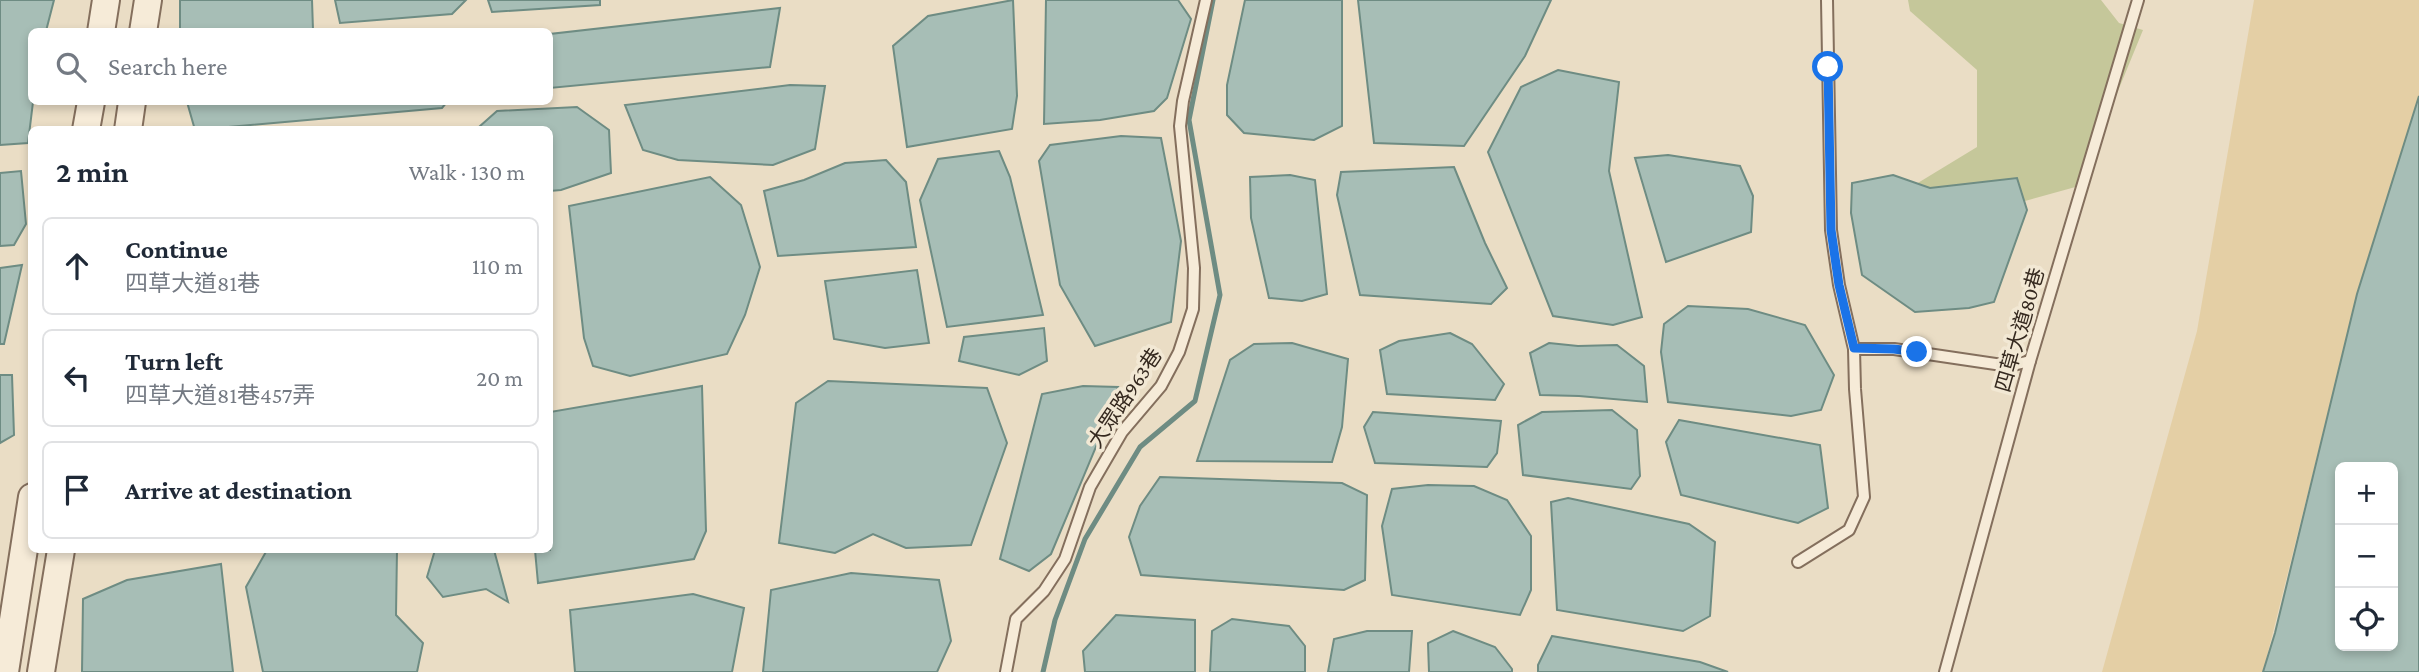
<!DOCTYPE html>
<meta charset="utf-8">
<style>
body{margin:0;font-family:"Crimson Pro","Noto Sans TC",serif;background:#f2f2f3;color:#1f2937}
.controls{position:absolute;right:21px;bottom:21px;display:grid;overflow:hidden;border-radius:10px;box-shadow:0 4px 10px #0003}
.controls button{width:63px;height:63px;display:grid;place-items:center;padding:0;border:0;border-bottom:2px solid #e0e1e3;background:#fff;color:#1f2937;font:35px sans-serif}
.stop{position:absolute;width:21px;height:21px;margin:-16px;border:5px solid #1a73e8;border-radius:50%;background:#fff}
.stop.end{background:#1a73e8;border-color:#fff;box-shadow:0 2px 7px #0008}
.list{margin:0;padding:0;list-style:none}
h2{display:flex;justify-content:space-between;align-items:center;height:91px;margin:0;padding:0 28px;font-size:30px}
h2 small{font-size:23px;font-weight:400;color:#747a83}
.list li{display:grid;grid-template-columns:46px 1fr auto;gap:21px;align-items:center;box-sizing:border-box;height:98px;margin:0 14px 14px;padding:0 14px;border:2px solid #e0e1e3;border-radius:10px}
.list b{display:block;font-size:26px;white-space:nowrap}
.list p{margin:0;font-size:23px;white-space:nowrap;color:#747a83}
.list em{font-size:23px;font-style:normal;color:#747a83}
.icon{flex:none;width:38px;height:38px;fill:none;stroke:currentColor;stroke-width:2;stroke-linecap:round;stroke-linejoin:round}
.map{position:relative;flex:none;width:2419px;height:672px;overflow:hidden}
.search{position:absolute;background:#fff;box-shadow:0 4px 10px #0003;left:28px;top:28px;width:525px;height:77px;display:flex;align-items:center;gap:18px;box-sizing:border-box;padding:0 24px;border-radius:10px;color:#747a83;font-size:26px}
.panel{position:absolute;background:#fff;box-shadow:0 4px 10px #0003;left:28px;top:126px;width:525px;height:427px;border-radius:10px}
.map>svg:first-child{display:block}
.green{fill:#c5c79a}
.sand{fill:#e4cfa5}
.water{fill:#a7beb6;stroke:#6e8c83;stroke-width:2;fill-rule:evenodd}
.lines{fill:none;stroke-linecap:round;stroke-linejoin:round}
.stream{stroke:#6e8c83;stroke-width:5}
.service-casing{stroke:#846f5d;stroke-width:14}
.tertiary-casing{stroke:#846f5d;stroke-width:30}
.service{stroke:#f6ebd8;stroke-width:10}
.tertiary{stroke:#f6ebd8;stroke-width:26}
.route{stroke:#1a73e8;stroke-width:9}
.labels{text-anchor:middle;stroke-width:7;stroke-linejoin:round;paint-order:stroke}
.street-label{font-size:21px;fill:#35291f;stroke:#f2e8d4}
</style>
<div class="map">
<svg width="2419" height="672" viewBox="0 0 2419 672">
<rect width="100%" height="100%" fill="#eaddc5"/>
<path class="green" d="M1908 0H2101L2119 23 2143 30 2079 186 1964 218 1903 192 1977 147V70L1910 11Z"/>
<path class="sand" d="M2254 0H2419V97L2353 313 2263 672H2102L2197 331Z"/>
<g class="water">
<path d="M0 0H54L46 31 32 32V102H33L28 143 0 145Z"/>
<path d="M180 0H312L313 30 180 31Z"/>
<path d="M335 0H466L452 14 340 23Z"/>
<path d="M488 0H600V5L492 12Z"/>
<path d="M1013 0 1017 96 1012 129 907 147 893 46 928 16Z"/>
<path d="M1046 0H1178L1191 19 1167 98 1154 111 1100 120 1044 124Z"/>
<path d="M1245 0H1342V126L1314 140 1244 133 1227 115V85Z"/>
<path d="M1358 0H1551L1525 56 1464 146 1374 143Z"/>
<path d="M780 8 770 67 550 88V34Z"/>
<path d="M1558 70 1619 82 1609 171 1642 317 1613 325 1553 316 1488 152 1521 87Z"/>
<path d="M790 85 825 86 815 149 773 165 678 160 643 150 625 105Z"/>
<path d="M2419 96V672H2263L2275 633 2357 294ZM2393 467V646H2340V467Z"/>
<path d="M187 102H447L442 108 195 130Z"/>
<path d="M577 107 609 130 611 173 561 190 550 191V130H479V127L497 111Z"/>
<path d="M1121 136 1161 138 1181 241 1171 322 1095 346 1060 285 1039 161 1050 145Z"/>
<path d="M999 151 1010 177 1043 315 947 327 920 200 938 159Z"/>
<path d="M1668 155 1740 166 1753 196 1751 232 1666 262 1635 158Z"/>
<path d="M886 160 906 182 916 247 778 256 764 191 804 180 845 163Z"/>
<path d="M1454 167 1485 243 1507 288 1491 304 1360 295 1337 195 1341 172Z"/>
<path d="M21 171 26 224 14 245 0 246V173Z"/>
<path d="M1290 175 1315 180 1327 294 1302 301 1269 298 1251 218 1250 177Z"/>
<path d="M1893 175 1930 188 2017 178 2027 210 1994 302 1969 308 1915 312 1862 275 1851 213 1852 183Z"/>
<path d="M710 177 741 205 760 267 745 315 727 354 630 376 593 366 584 338 569 206Z"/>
<path d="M22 265 4 344H0V268Z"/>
<path d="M917 270 929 343 885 348 834 339 825 281Z"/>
<path d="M1688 306 1748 309 1805 325 1834 375 1821 410 1791 416 1668 402 1661 352 1664 324Z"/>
<path d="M1044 328 1047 361 1019 375 959 361 964 337Z"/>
<path d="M1450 333 1472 344 1504 384 1495 400 1387 394 1380 350 1399 341Z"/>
<path d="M1292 343 1348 359 1342 427 1332 462 1197 461 1230 360 1254 344Z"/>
<path d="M1549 343 1578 346 1617 345 1644 366 1647 402 1579 396 1540 395 1530 353Z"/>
<path d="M0 375H12L14 435 0 443Z"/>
<path d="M828 381 987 388 1007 443 971 545 906 548 873 534 835 553 779 543 796 403Z"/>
<path d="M702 386 706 531 694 559 538 583 535 550H550V412Z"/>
<path d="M1083 386 1118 387 1106 423 1051 554 1029 571 1000 559 1042 394Z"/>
<path d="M1612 410 1637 430 1640 476 1631 489 1523 475 1518 425 1542 412Z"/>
<path d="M1373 412 1501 421 1497 453 1487 467 1375 463 1364 427Z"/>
<path d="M1679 420 1820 445 1828 508 1798 523 1681 495 1666 442Z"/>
<path d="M1160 477 1342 483 1367 495 1365 580 1344 590 1141 575 1129 537 1140 506Z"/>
<path d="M1428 485 1474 486 1507 500 1531 536V590L1520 615 1392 595 1382 526 1392 489Z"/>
<path d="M1568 498 1689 524 1715 542 1710 616 1683 631 1557 610 1551 502Z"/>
<path d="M267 550H397L396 615 423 643 417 672H263L246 587Z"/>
<path d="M435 550H494L508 602 486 589 443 597 427 577Z"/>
<path d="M221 564 233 672H82L83 599 127 580Z"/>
<path d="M851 573 939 580 951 641 937 672H763L771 590Z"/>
<path d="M693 594 744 608 732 672H575L570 610Z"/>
<path d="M1116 615 1195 620V672H1085L1083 651Z"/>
<path d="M1232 619 1289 626 1305 646V672H1210L1212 631Z"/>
<path d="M1367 631H1412L1409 672H1328L1334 639Z"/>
<path d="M1453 631 1495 647 1512 669V672H1429L1428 643Z"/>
<path d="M1552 636 1700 662 1728 672H1538V665Z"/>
</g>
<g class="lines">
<path class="stream" d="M1043 672 1055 620 1085 539 1140 447 1195 401 1220 295 1189 120 1213 0"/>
<g class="service-casing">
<g id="service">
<path d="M1854 349H1894L2009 366 2030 361"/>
<path d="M1798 562 1849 530 1864 497 1855 389 1854 349 1839 285 1831 230 1827 0"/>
<path d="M1006 672 1016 619 1044 591 1065 559 1090 487 1122 432 1161 386 1179 352 1193 309 1194 268 1180 126 1183 101 1206 0"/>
<path d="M1945 672 2030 361 2138 0"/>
</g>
</g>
<g class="tertiary-casing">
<g id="tertiary">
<path d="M101 32 106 0"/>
<path d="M143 32 148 0"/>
<path d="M86 130 91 102"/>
<path d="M128 130 132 102"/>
<path d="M5 672 32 497"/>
<path d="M41 672 61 550"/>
</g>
</g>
<use href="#service" class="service"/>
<use href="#tertiary" class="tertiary"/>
</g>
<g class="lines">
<path class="route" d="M1828 67 1831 230 1839 285 1854 348 1894 349 1917 352"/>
</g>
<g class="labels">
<g class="street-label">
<text transform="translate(2020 330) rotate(-74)" y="7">四草大道80巷</text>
<text transform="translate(1125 398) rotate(-56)" y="7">大眾路963巷</text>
</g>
</g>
</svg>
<div class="controls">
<button>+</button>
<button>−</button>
<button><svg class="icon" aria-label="locate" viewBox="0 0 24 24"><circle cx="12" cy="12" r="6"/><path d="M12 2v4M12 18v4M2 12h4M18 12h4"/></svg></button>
</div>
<div class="stop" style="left:1828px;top:67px"></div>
<div class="stop end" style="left:1917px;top:352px"></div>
<div class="search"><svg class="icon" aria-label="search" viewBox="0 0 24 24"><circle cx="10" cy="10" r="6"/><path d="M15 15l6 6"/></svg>Search here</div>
<section class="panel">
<h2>2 min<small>Walk · 130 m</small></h2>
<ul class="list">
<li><svg class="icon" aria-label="ahead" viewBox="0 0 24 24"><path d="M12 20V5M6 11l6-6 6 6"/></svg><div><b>Continue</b><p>四草大道81巷</p></div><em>110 m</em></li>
<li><svg class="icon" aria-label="left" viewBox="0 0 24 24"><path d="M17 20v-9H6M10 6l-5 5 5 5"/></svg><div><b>Turn left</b><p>四草大道81巷457弄</p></div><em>20 m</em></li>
<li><svg class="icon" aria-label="arrive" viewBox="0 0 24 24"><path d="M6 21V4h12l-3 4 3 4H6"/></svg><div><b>Arrive at destination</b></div></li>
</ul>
</section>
</div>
